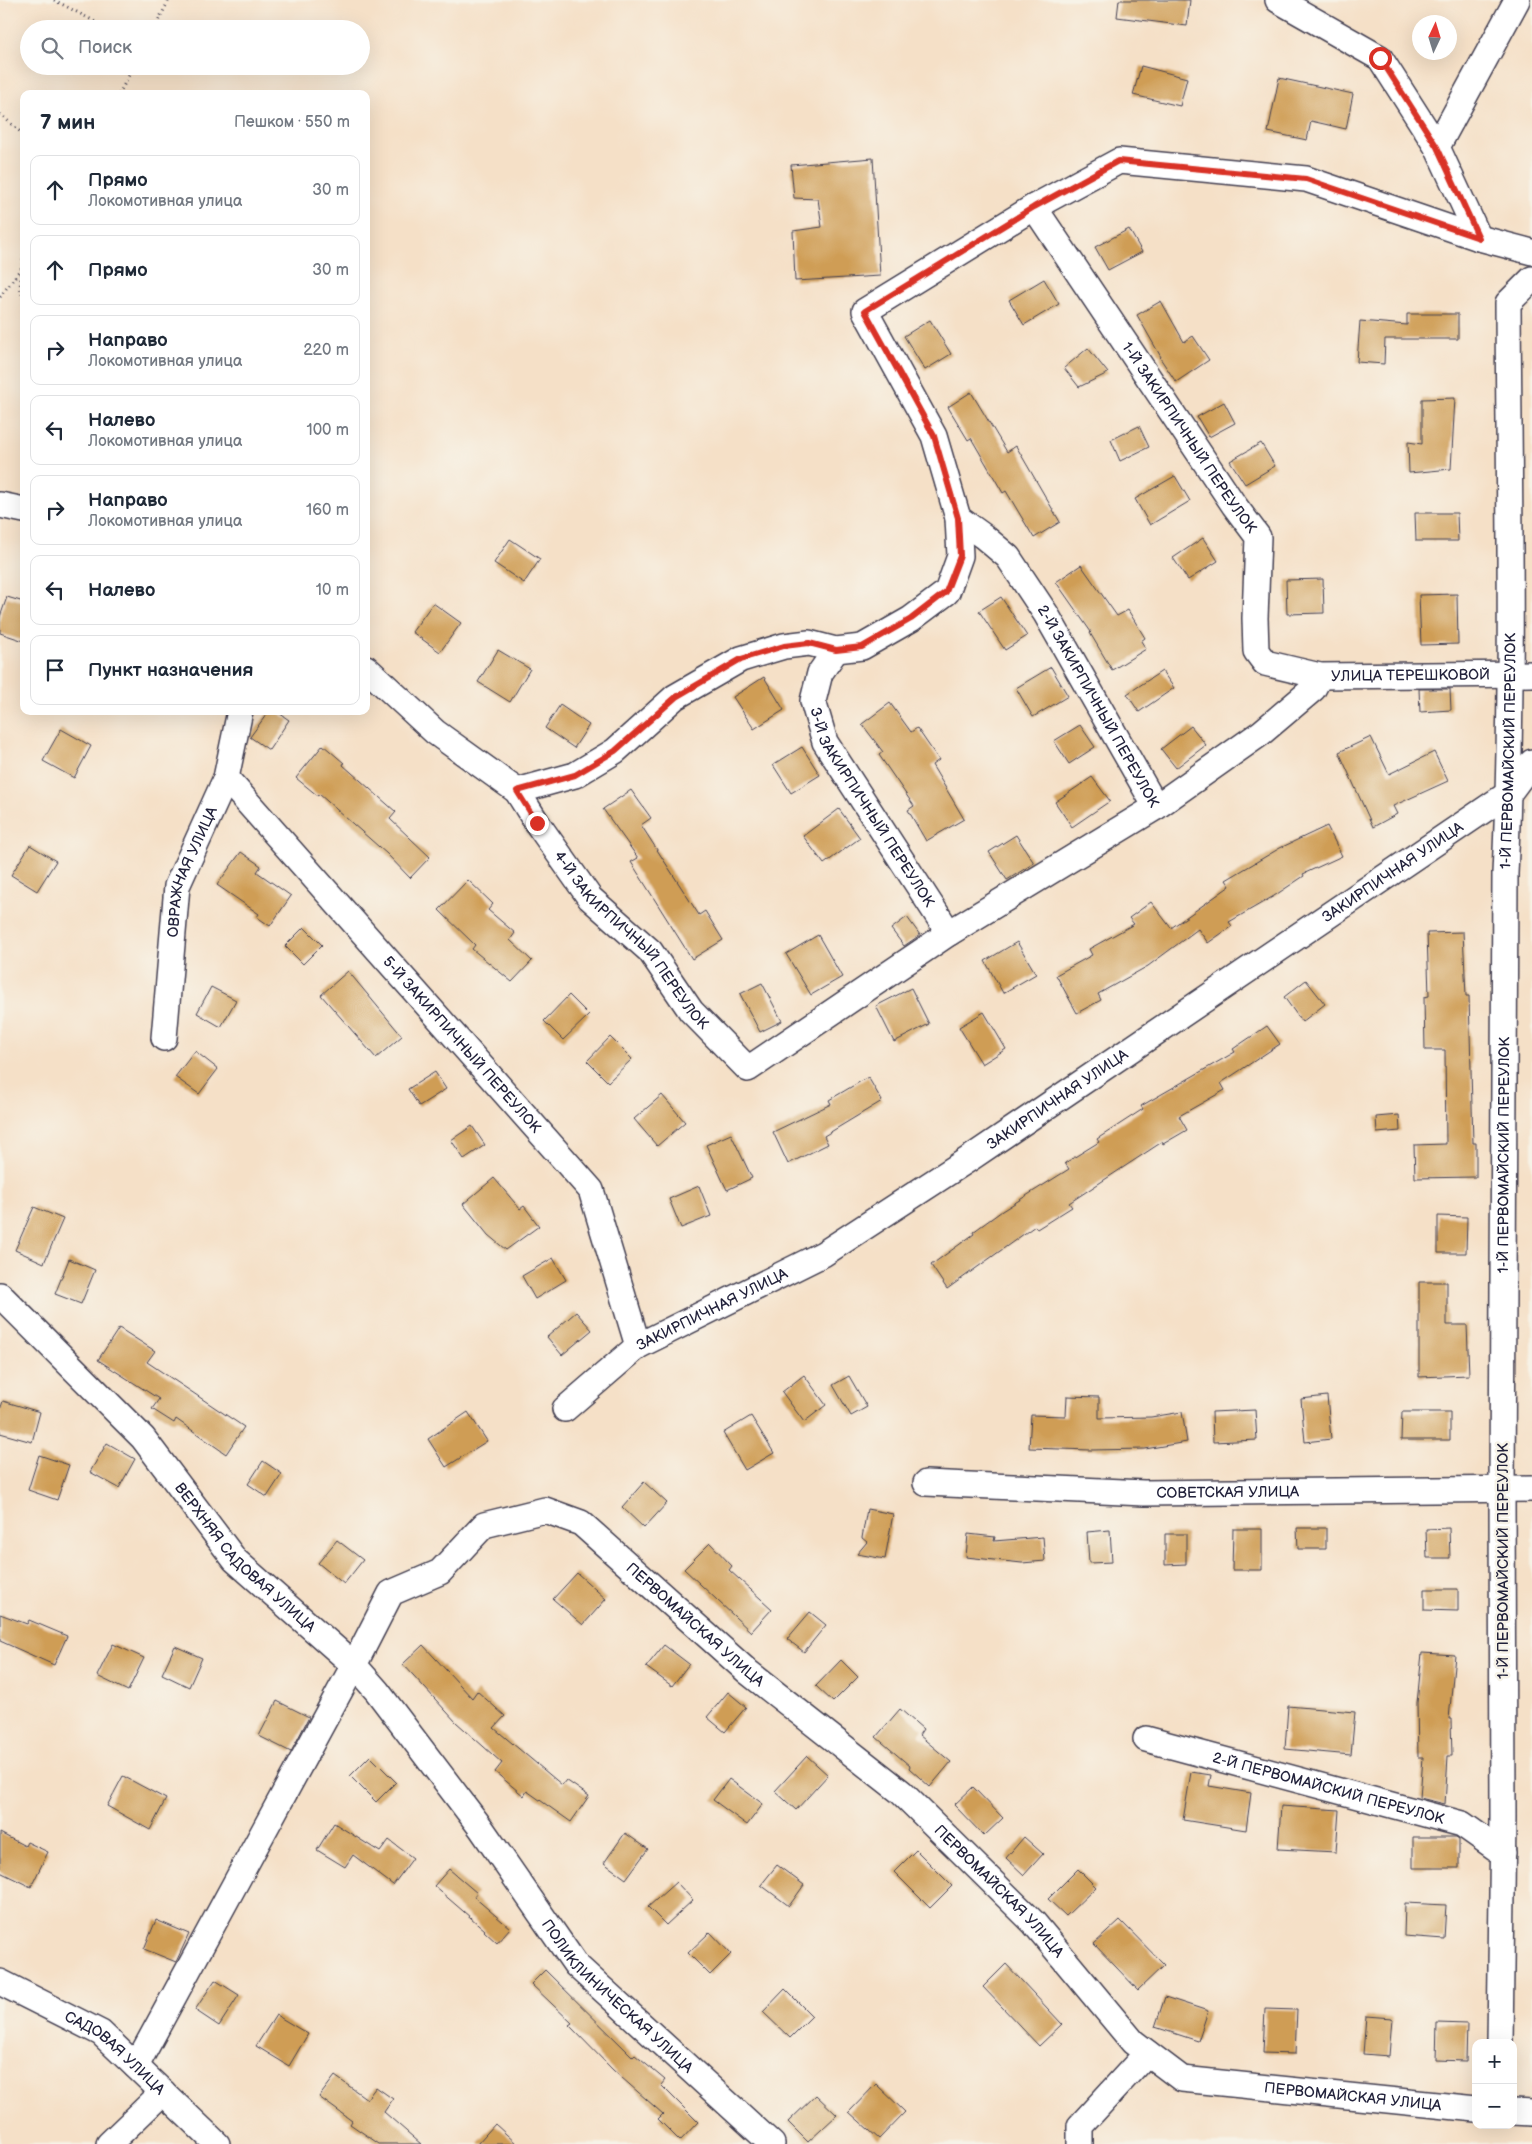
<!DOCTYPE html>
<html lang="ru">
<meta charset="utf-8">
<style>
body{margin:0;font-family:"Balsamiq Sans",sans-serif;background:#f6f6f7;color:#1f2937}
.controls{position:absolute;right:15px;bottom:15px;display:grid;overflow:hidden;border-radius:10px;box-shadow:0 5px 20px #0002}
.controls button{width:45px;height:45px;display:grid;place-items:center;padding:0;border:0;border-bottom:1px solid #e0e1e3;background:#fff;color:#1f2937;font:25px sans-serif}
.compass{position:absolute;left:1412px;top:15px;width:45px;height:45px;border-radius:50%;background:#fff;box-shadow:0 5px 20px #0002;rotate:4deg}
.stop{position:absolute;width:15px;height:15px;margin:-11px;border:4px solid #d93025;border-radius:50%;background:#fff}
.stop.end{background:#d93025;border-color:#fff;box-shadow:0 1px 5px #0008}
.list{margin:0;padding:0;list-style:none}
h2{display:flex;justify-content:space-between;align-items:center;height:65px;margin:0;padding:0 20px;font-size:21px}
h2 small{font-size:16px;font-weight:400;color:#747a83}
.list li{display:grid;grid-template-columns:32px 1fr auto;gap:15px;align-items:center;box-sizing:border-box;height:70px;margin:0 10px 10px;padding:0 10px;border:1px solid #e0e1e3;border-radius:10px}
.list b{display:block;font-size:19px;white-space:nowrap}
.list p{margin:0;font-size:16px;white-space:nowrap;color:#747a83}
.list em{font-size:16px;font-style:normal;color:#747a83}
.icon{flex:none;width:28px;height:28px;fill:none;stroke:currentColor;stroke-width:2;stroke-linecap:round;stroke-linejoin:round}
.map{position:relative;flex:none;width:1532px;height:2144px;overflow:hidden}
.search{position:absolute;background:#fff;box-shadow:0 5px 20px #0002;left:20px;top:20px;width:350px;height:55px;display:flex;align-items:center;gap:12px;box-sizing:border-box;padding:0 18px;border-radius:28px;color:#747a83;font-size:19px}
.panel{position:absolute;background:#fff;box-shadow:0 5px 20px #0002;left:20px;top:90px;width:350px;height:625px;border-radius:10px}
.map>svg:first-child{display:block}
.building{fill:#cf9d55}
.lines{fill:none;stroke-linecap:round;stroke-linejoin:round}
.minor-casing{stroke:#423e50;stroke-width:28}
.path{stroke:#423e50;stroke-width:3;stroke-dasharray:1 4;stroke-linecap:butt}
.minor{stroke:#fff;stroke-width:25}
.route{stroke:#d93025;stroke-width:6}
.labels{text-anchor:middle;stroke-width:5;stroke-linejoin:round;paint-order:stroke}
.street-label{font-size:15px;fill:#22223b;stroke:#f7f3e8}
</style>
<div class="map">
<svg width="1532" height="2144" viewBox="0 0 1532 2144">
<rect width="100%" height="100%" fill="#f7f3e8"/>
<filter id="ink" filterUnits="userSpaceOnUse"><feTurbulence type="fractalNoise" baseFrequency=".02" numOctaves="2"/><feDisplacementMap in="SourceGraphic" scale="10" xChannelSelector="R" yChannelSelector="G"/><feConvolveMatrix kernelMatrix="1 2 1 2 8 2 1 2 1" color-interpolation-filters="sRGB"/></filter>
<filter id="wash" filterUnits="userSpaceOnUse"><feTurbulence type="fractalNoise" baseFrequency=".0096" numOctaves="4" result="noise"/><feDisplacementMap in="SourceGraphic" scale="20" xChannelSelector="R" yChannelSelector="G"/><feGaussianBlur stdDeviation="1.12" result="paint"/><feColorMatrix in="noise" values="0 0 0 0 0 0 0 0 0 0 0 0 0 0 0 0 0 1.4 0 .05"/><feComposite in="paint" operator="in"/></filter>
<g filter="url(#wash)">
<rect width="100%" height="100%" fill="#f5e0c7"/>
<g id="blocks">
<g class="building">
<path d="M1119 0H1190L1187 26 1117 17Z"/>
<path d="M1141 66 1187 78 1180 106 1133 95Z"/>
<path d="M1279 78 1353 94 1346 129 1311 121 1307 140 1268 132Z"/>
<path d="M873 158 880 276 795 281 793 231 822 227 818 199 794 198 791 165Z"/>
<path d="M1129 229 1142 252 1108 270 1095 247Z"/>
<path d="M1044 279 1059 304 1024 325 1009 300Z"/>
<path d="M1161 301 1184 342 1193 336 1209 360 1176 382 1160 358 1161 357 1137 315Z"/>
<path d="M1407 314H1458V339H1385L1384 364 1357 362 1360 321 1407 325Z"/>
<path d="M930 320 951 354 925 370 904 336Z"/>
<path d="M1088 348 1108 373 1079 387 1064 368Z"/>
<path d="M971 392 1007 452 1016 446 1060 522 1034 538 1006 491 1003 493 971 438 968 440 948 407Z"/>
<path d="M1455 398 1451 469 1409 473 1408 442 1422 444V399Z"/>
<path d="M1224 402 1235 423 1209 437 1197 417Z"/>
<path d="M1139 426 1149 447 1120 461 1111 440Z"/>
<path d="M1261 443 1275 466 1245 484 1230 461Z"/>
<path d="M1175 476 1190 501 1150 525 1135 499Z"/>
<path d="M1415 513H1457L1458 541H1416Z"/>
<path d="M1203 538 1218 561 1188 580 1173 558Z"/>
<path d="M510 539 540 559 524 583 494 563Z"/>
<path d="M1081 565 1117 616 1128 610 1145 638 1141 641 1146 649 1112 670 1090 633 1091 632 1056 582Z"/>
<path d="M1323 579 1324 613 1287 614 1286 580Z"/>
<path d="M1457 594 1458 644 1421 645 1419 595Z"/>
<path d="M7 597 24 602V641L0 633V617Z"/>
<path d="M1001 597 1027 636 1005 650 979 611Z"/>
<path d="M433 603 461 623 440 652 412 632Z"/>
<path d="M498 650 530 669 510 702 478 682Z"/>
<path d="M1051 667 1068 696 1033 717 1016 688Z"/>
<path d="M1162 671 1174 688 1139 712 1127 694Z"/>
<path d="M764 677 784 710 754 729 733 697Z"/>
<path d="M1419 689H1450L1451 710 1420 712Z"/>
<path d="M890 703 911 732 917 728 939 760 932 765 964 819 926 841 908 810 914 806 879 755 883 752 862 724Z"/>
<path d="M560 705 589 725 574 748 545 728Z"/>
<path d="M269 711H276L289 720 269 750 250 737Z"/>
<path d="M1080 725 1095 747 1069 764 1054 741Z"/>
<path d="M1191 726 1206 745 1176 768 1161 749Z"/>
<path d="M61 729 91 746 74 778 43 761Z"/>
<path d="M1371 737 1389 774 1434 752 1448 781 1393 806 1397 814 1373 827 1339 752Z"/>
<path d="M323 745 344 763 343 765 396 812 390 819 430 857 410 878 387 854 319 794 318 796 296 778Z"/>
<path d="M802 747 820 775 791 793 773 765Z"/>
<path d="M1092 777 1110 801 1072 827 1055 802Z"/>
<path d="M631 790 651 818 641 825 699 915 705 911 723 940 692 959 631 862 638 858 603 809Z"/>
<path d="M839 809 860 838 824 864 803 836Z"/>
<path d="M1327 826 1342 856 1303 874 1304 876 1274 896 1229 922 1232 926 1208 943 1198 929 1148 966 1098 994 1101 1000 1077 1013 1056 975 1092 955 1089 949 1134 924 1129 918 1151 902 1171 928 1230 886 1226 880 1280 848Z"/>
<path d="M1016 835 1034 863 1007 880 989 852Z"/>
<path d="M30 845 56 861 37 891 11 875Z"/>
<path d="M241 852 261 866 257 872 291 896 270 926 257 917 259 914 217 885Z"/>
<path d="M468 880 493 904 488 910 515 933 510 940 532 961 512 982 472 949 475 945 439 910Z"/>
<path d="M907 917 920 935 904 946 891 929Z"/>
<path d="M304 927 322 945 303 964 285 946Z"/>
<path d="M1463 932 1466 996H1469L1473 1143H1476V1177L1415 1178 1414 1145 1446 1144 1445 1050H1425L1424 997 1429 996 1427 933Z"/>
<path d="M818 935 842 977 811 995 786 954Z"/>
<path d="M1017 942 1036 974 1003 993 985 961Z"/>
<path d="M348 971 402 1036 376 1058 321 995Z"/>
<path d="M1306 980 1325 1004 1302 1022 1284 997Z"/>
<path d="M762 983 782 1021 760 1032 740 994Z"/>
<path d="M211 987 236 1000 221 1027 197 1013Z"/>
<path d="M911 988 929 1024 894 1042 876 1006Z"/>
<path d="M569 995 589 1015 563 1040 544 1021Z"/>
<path d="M984 1012 1006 1049 982 1064 959 1027Z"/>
<path d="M1267 1026 1280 1044 1221 1083 1225 1090 1179 1116 1187 1130 1163 1144 1162 1142 1069 1203 1072 1207 1037 1229 1035 1226 947 1289 931 1265 974 1234 973 1232 1002 1211 1069 1169 1065 1163 1099 1142 1097 1139 1143 1109 1141 1106 1235 1052 1233 1049Z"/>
<path d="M610 1037 632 1059 608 1082 587 1061Z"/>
<path d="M195 1051 218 1069 199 1094 175 1077Z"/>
<path d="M435 1072 446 1089 419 1106 408 1089Z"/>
<path d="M868 1077 882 1101 824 1136 828 1144 788 1164 773 1132 831 1104 829 1100Z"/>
<path d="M662 1095 685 1122 657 1146 634 1119Z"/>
<path d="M1399 1115 1400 1131 1377 1133 1376 1117Z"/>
<path d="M472 1126 485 1145 464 1159 451 1140Z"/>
<path d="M731 1134 752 1178 727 1190 706 1145Z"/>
<path d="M494 1178 520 1209 524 1206 539 1226 506 1250 488 1235 463 1204Z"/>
<path d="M699 1186 711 1216 681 1228 669 1199Z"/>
<path d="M34 1207 63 1219 44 1263 15 1250Z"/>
<path d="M1438 1216 1467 1217 1466 1253H1438Z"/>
<path d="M553 1258 566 1280 535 1299 522 1276Z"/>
<path d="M69 1259 95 1270 81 1304 55 1294Z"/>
<path d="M1419 1282H1447V1325H1467L1469 1375 1419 1377Z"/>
<path d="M576 1312 592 1330 562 1355 547 1337Z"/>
<path d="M119 1328 155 1351 147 1362 244 1427 226 1454 176 1419 174 1423 152 1409 159 1399 98 1360Z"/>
<path d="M804 1375 826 1405 804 1422 782 1392Z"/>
<path d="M849 1376 867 1407 851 1416 833 1385Z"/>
<path d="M1067 1396 1099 1397V1418L1151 1417 1182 1412 1187 1442 1145 1449 1091 1450 1029 1448 1031 1415 1066 1416Z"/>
<path d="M1327 1396 1331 1439 1305 1442 1301 1399Z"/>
<path d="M3 1401 40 1412 32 1442 0 1433V1410Z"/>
<path d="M1255 1410 1257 1440 1213 1442 1212 1412Z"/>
<path d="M468 1412 487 1441 446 1467 428 1439Z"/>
<path d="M1402 1412H1450V1440H1401Z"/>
<path d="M751 1416 774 1453 745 1470 723 1433Z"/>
<path d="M107 1443 135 1459 119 1488 90 1472Z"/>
<path d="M39 1455 69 1465 57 1500 28 1490Z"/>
<path d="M263 1461 282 1474 267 1497 248 1484Z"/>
<path d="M644 1482 667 1503 644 1528 622 1507Z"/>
<path d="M867 1509 893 1514 885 1559 857 1554 867 1542 862 1538Z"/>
<path d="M1297 1528H1326V1549H1298Z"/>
<path d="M1449 1528 1450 1558H1427L1426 1529Z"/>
<path d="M1233 1529H1262V1570H1232Z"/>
<path d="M1110 1530 1112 1562 1089 1563 1087 1532Z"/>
<path d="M968 1534 995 1537 994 1541 1043 1537 1045 1561 1022 1563 966 1557Z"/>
<path d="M1165 1534H1186V1564L1165 1565Z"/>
<path d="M337 1540 363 1560 344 1584 318 1563Z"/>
<path d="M710 1543 732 1566 729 1570 772 1609 751 1632 684 1569Z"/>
<path d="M577 1573 606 1599 583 1625 553 1599Z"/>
<path d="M1424 1589H1458V1611L1424 1610Z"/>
<path d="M810 1612 826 1625 804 1652 787 1639Z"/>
<path d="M0 1614 27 1624 29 1620 67 1636 54 1665 0 1641Z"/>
<path d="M113 1644 144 1658 128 1691 97 1676Z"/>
<path d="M423 1645 472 1698 477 1691 505 1716 494 1728 562 1785 566 1780 589 1796 571 1822 527 1791 524 1796 495 1772 502 1763 456 1722 403 1664Z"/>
<path d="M664 1645 689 1664 672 1686 646 1667Z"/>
<path d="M175 1646 202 1658 189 1687 162 1674Z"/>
<path d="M1422 1653 1455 1655 1449 1719H1451L1452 1756H1448L1445 1804 1420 1798 1423 1757H1418L1417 1703Z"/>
<path d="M841 1660 858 1677 833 1702 816 1686Z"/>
<path d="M728 1692 746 1707 725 1732 707 1717Z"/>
<path d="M277 1701 309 1717 291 1752 259 1736Z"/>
<path d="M1288 1706 1355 1712 1351 1755 1285 1749Z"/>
<path d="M900 1709 923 1729 919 1735 951 1762 930 1787 909 1768 910 1766 876 1737Z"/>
<path d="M370 1756 396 1782 376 1802 350 1776Z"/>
<path d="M807 1756 828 1775 796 1810 775 1791Z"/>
<path d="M1191 1772 1211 1775 1209 1786 1251 1793 1246 1830 1183 1820Z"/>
<path d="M123 1776 166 1799 150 1830 107 1806Z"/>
<path d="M729 1779 763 1804 747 1825 713 1800Z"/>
<path d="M973 1787 1003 1818 984 1836 954 1805Z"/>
<path d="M1281 1806 1339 1810 1336 1852 1278 1849Z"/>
<path d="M334 1823 380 1852 389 1840 413 1858 393 1885 353 1855 345 1867 317 1850Z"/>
<path d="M0 1833 25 1846 27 1842 48 1852 31 1887 0 1872Z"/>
<path d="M625 1833 648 1849 626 1879 604 1863Z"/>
<path d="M1024 1837 1043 1854 1024 1875 1006 1858Z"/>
<path d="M1413 1837H1456L1459 1839V1868H1413Z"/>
<path d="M916 1850 952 1886 930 1908 894 1872Z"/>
<path d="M777 1865 804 1885 789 1906 761 1885Z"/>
<path d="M449 1869 477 1893 474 1897 510 1928 497 1943 484 1931 485 1930 434 1886Z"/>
<path d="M1078 1869 1096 1887 1066 1916 1048 1899Z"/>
<path d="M676 1882 693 1900 666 1925 648 1907Z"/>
<path d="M1405 1903 1446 1905 1444 1939 1404 1936Z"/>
<path d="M156 1920 189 1934 176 1962 144 1949Z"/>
<path d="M1120 1920 1164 1965 1138 1990 1094 1944Z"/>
<path d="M710 1932 731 1954 710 1975 688 1953Z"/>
<path d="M1006 1964 1062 2024 1039 2046 983 1987Z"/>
<path d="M545 1970 633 2057 635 2055 665 2080 661 2085 698 2122 680 2141 658 2119 663 2114 613 2070 569 2025 572 2023 531 1984Z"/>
<path d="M215 1980 239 1995 219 2026 195 2010Z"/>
<path d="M785 1989 812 2016 790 2038 763 2012Z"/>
<path d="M1165 1997 1208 2011 1198 2041 1155 2027Z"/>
<path d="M1265 2009 1297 2010 1295 2054 1263 2053Z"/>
<path d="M276 2015 308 2034 289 2066 256 2046Z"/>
<path d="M1366 2016 1392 2018 1389 2056 1363 2054Z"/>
<path d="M1437 2023 1467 2024 1466 2061 1436 2060Z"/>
<path d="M335 2076 367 2099 376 2087 393 2099 384 2112 421 2144H379L350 2124 352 2121 319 2097Z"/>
<path d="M876 2084 905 2112 879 2139 849 2112Z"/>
<path d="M816 2095 837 2115 808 2142 788 2122Z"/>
<path d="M495 2124 517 2144H477Z"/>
</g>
</g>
</g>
<g filter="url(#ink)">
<use href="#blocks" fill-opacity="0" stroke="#423e50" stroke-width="1"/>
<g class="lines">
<g class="minor-casing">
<g id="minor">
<path d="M1278 0 1380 58 1437 147"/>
<path id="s1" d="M1034 207 1234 505 1258 537 1255 618 1256 651 1265 663 1320 676 1532 674"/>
<path d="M1479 238 1437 147 1517 0"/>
<path d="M0 505 24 510"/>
<path id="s2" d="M958 518 983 536 1008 557 1046 614 1156 807 1261 733 1313 689 1320 676"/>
<path id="s3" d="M836 650 820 673 813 701 825 742 949 933"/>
<path id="s4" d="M366 668 435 732 517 791 537 823 590 898 650 951 691 1011 748 1069 949 933 1156 807"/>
<path id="s5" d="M226 778 591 1190 638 1346"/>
<path d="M517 791 575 775 615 751 675 697 741 659 784 646 809 643 836 650 862 647 911 619 947 592 960 556 958 518 934 436 865 311 1034 207 1119 161 1306 179 1479 238 1532 252"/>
<path id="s6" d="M164 1038 177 886 226 778 240 711"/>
<path id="s7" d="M0 1295 143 1438 235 1560 354 1665 377 1691 481 1828 576 1965 772 2144"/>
<path id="s8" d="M565 1409 638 1346 823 1254 972 1157 1509 793 1532 762"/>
<path id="s9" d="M926 1483 1144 1493 1532 1489"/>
<path id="s10" d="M1146 1739 1462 1824 1503 1853"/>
<path id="s11" d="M0 1982 101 2033 217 2144"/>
<path id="s12" d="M1500 2043 1503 1818 1502 1490 1505 874C1514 684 1509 493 1508 303L1532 279"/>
<path id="s13" d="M136 2066 354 1665 391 1593 440 1572 484 1525 545 1510 581 1523 748 1672 901 1792 1034 1923 1133 2042 1182 2079 1476 2109"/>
<path d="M1513 2112 1532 2113"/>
<path d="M109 2144 163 2092"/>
<path d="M1080 2144V2126L1147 2053"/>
</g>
</g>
<g class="path">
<path d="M54 0 109 29"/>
<path d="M154 29 169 0"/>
<path d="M119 94 134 66"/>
<path d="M0 114 24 135"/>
<path d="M24 249 20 287 24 301"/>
<path d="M0 297 22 267"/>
</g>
<use href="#minor" class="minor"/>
</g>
</g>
<g class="lines" filter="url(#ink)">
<path class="route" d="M537 823 517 791 575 775 615 751 676 697 741 659 784 646 809 643 836 650 862 647 911 619 946 592 960 556 958 518 934 436 865 311 1034 207 1118 161 1306 179 1479 238 1437 147 1380 58"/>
</g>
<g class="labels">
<g class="street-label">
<text dy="5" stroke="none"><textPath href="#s1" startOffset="278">1-Й ЗАКИРПИЧНЫЙ ПЕРЕУЛОК</textPath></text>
<text dy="5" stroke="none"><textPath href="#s1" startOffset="675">УЛИЦА ТЕРЕШКОВОЙ</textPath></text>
<text dy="5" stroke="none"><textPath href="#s2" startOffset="238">2-Й ЗАКИРПИЧНЫЙ ПЕРЕУЛОК</textPath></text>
<text dy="5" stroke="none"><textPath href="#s12" startOffset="1292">1-Й ПЕРВОМАЙСКИЙ ПЕРЕУЛОК</textPath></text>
<text dy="5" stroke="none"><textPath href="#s3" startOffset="179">3-Й ЗАКИРПИЧНЫЙ ПЕРЕУЛОК</textPath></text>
<text dy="5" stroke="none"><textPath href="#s8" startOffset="989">ЗАКИРПИЧНАЯ УЛИЦА</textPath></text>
<text dy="5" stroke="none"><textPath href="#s6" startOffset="170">ОВРАЖНАЯ УЛИЦА</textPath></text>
<text dy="5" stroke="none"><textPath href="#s4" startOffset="384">4-Й ЗАКИРПИЧНЫЙ ПЕРЕУЛОК</textPath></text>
<text dy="5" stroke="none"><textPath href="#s5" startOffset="356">5-Й ЗАКИРПИЧНЫЙ ПЕРЕУЛОК</textPath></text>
<text dy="5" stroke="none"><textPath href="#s8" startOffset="584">ЗАКИРПИЧНАЯ УЛИЦА</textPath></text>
<text dy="5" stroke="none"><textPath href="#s12" startOffset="888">1-Й ПЕРВОМАЙСКИЙ ПЕРЕУЛОК</textPath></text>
<text dy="5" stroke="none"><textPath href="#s8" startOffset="179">ЗАКИРПИЧНАЯ УЛИЦА</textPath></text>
<text dy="5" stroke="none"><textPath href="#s9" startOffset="302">СОВЕТСКАЯ УЛИЦА</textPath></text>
<text dy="5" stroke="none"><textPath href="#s7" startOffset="360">ВЕРХНЯЯ САДОВАЯ УЛИЦА</textPath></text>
<text transform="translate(1503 1561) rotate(-90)" y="5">1-Й ПЕРВОМАЙСКИЙ ПЕРЕУЛОК</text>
<text dy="5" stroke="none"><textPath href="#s13" startOffset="909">ПЕРВОМАЙСКАЯ УЛИЦА</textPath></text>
<text dy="5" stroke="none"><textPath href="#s10" startOffset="189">2-Й ПЕРВОМАЙСКИЙ ПЕРЕУЛОК</textPath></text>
<text dy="5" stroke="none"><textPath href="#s13" startOffset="1314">ПЕРВОМАЙСКАЯ УЛИЦА</textPath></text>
<text dy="5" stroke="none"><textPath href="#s7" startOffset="938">ПОЛИКЛИНИЧЕСКАЯ УЛИЦА</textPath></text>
<text dy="5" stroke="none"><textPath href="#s11" startOffset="136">САДОВАЯ УЛИЦА</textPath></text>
<text dy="5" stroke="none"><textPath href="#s13" startOffset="1749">ПЕРВОМАЙСКАЯ УЛИЦА</textPath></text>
</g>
</g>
</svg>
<div class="controls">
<button>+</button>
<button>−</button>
</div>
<svg class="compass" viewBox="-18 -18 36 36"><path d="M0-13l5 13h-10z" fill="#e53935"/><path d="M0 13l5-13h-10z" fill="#747a83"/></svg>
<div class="stop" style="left:1380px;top:58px"></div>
<div class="stop end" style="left:537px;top:823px"></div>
<div class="search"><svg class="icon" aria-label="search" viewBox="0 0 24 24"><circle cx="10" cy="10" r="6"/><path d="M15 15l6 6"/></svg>Поиск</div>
<section class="panel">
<h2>7 мин<small>Пешком · 550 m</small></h2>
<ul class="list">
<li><svg class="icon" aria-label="ahead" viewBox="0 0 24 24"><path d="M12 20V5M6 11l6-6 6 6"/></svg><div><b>Прямо</b><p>Локомотивная улица</p></div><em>30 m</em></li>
<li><svg class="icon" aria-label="ahead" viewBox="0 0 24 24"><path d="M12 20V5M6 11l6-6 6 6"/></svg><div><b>Прямо</b></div><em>30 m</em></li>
<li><svg class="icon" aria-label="right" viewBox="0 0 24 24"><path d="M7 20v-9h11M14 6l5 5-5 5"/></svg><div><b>Направо</b><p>Локомотивная улица</p></div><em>220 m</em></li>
<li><svg class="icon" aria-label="left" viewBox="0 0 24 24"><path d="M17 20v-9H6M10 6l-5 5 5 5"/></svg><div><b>Налево</b><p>Локомотивная улица</p></div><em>100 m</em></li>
<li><svg class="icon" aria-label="right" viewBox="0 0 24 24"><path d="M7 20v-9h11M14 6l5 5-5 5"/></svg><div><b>Направо</b><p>Локомотивная улица</p></div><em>160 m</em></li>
<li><svg class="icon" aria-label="left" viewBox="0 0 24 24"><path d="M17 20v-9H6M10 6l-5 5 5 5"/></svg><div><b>Налево</b></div><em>10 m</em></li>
<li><svg class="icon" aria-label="arrive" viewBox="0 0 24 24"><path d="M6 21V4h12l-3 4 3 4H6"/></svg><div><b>Пункт назначения</b></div></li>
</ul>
</section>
</div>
